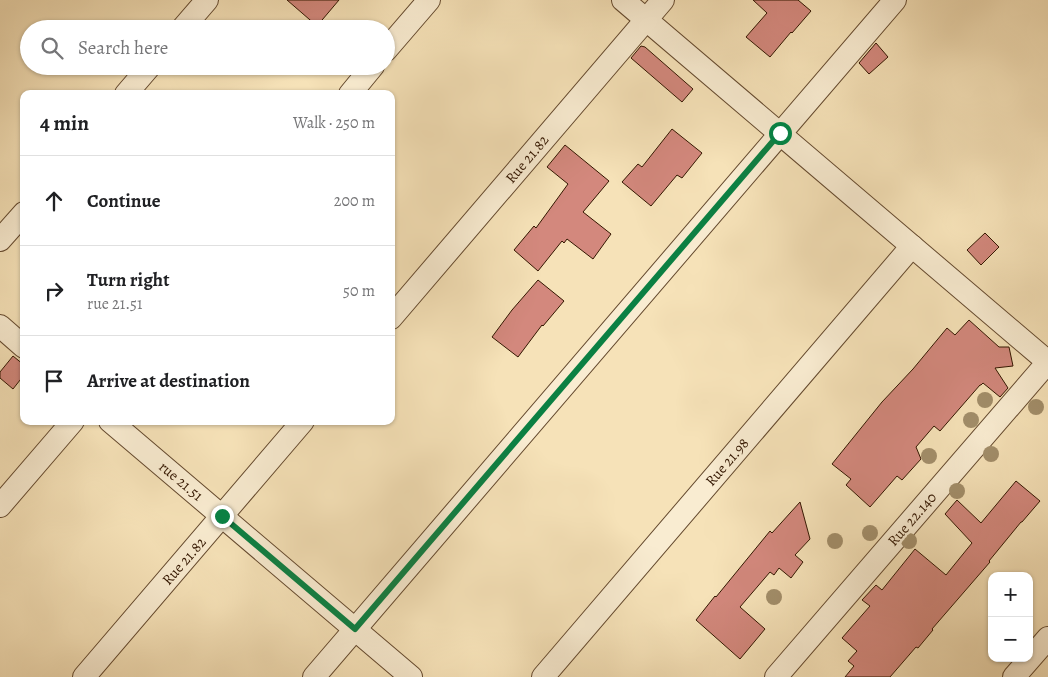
<!DOCTYPE html>
<meta charset="utf-8">
<style>
body{margin:0;font-family:Alegreya,serif;background:#f6f6f6;color:#202124}
.controls{position:absolute;right:15px;bottom:15px;display:grid;overflow:hidden;border-radius:10px;box-shadow:0 1px 4px #0004}
.controls button{width:45px;height:45px;display:grid;place-items:center;padding:0;border:0;border-bottom:1px solid #e0e0e0;background:#fff;color:#202124;font:25px sans-serif}
.stop{position:absolute;width:15px;height:15px;margin:-11px;border:4px solid #0b8043;border-radius:50%;background:#fff}
.stop.end{background:#0b8043;border-color:#fff;box-shadow:0 1px 5px #0008}
.list{margin:0;padding:0;list-style:none}
h2{display:flex;justify-content:space-between;align-items:center;height:65px;margin:0;padding:0 20px;font-size:21px}
h2 small{font-size:16px;font-weight:400;color:#757577}
.list li{display:grid;grid-template-columns:32px 1fr auto;gap:15px;align-items:center;box-sizing:border-box;height:90px;padding:0 20px;border-top:1px solid #e0e0e0}
.list b{display:block;font-size:19px;white-space:nowrap}
.list p{margin:0;font-size:16px;white-space:nowrap;color:#757577}
.list em{font-size:16px;font-style:normal;color:#757577}
.icon{flex:none;width:28px;height:28px;fill:none;stroke:currentColor;stroke-width:2;stroke-linecap:round;stroke-linejoin:round}
.map{position:relative;flex:none;width:1048px;height:677px;overflow:hidden}
.search{position:absolute;background:#fff;box-shadow:0 1px 4px #0004;left:20px;top:20px;width:375px;height:55px;display:flex;align-items:center;gap:12px;box-sizing:border-box;padding:0 18px;border-radius:28px;color:#757577;font-size:19px}
.panel{position:absolute;background:#fff;box-shadow:0 1px 4px #0004;left:20px;top:90px;width:375px;height:335px;border-radius:10px}
.map>svg:first-child{display:block}
.building{fill:#d3887d;stroke:#331600}
.lines{fill:none;stroke-linecap:round;stroke-linejoin:round}
.minor-casing{stroke:#64492e;stroke-width:24}
.minor{stroke:#f9ecd1;stroke-width:22}
.tree{fill:#a28e6a}
.route{stroke:#0b8043;stroke-width:6}
.labels{text-anchor:middle;stroke-width:5;stroke-linejoin:round;paint-order:stroke}
.street-label{font-size:15px;fill:#331600;stroke:#f9ecd1}
</style>
<div class="map">
<svg width="1048" height="677" viewBox="0 0 1048 677">
<rect width="100%" height="100%" fill="#f6e2b8"/>
<filter id="stains"><feTurbulence type="fractalNoise" baseFrequency=".004" numOctaves="4"/><feColorMatrix values="0 0 0 0 .2 0 0 0 0 .09 0 0 0 0 .02 0 0 0 .5 -.17"/></filter>
<radialGradient id="worn" r=".72"><stop offset=".6" stop-color="#630" stop-opacity="0"/><stop offset="1" stop-color="#630" stop-opacity=".3"/></radialGradient>
<g class="building">
<path d="M287 0H339L317 26Z"/>
<path d="M753 0H798L811 11 792 33 791 32 770 57 746 37 767 13Z"/>
<path d="M876 43 888 57 869 74 859 63Z"/>
<path d="M641 46 645 47 693 89 682 102 631 58Z"/>
<path d="M672 129 702 153 682 178 677 175 651 206 622 182 638 164 642 167Z"/>
<path d="M565 145 609 181 583 212 611 234 593 259 567 239 564 243 562 241 538 271 514 250 534 226 536 228 568 184 547 167Z"/>
<path d="M985 233 999 247 981 265 967 250Z"/>
<path d="M538 280 564 301 543 326 542 325 518 357 492 337 512 310Z"/>
<path d="M969 320 999 347H1009L1013 366 995 368 1008 388 1000 397 983 383 981 385H980L940 431 934 426 916 447 921 459 902 480 897 476 870 507 846 485 851 479 832 464 882 402 913 369 947 328 955 335Z"/>
<path d="M13 356 24 365V375L13 389 0 378V372Z"/>
<path d="M1016 481 1040 501 1022 522H1021L989 561 990 562 932 629 933 630 918 648 916 647 890 677H845L854 666 848 661 857 651 842 638 870 606 862 600 876 585 882 590 915 549 946 575 972 543 945 514 957 500 981 523Z"/>
<path d="M800 502 810 539 795 555 803 562 791 578 779 568 774 575 770 572 740 607 765 629 740 659 696 620 715 596 716 597 770 531 772 533Z"/>
</g>
<g class="lines">
<g class="minor-casing">
<g id="minor">
<path d="M623 0 1048 362 776 677"/>
<path d="M182 29 207 0"/>
<path d="M386 50 429 0"/>
<path d="M126 94 150 66"/>
<path d="M350 94 373 66"/>
<path d="M0 240 24 213"/>
<path d="M391 318 663 0"/>
<path d="M0 326 24 347"/>
<path d="M110 421 411 677"/>
<path d="M0 506 73 421"/>
<path d="M84 677 303 421"/>
<path d="M314 677 895 0"/>
<path d="M543 677 912 246"/>
<path d="M1014 677 1048 638"/>
</g>
</g>
<use href="#minor" class="minor"/>
</g>
<g class="tree">
<circle cx="985" cy="400" r="8"/>
<circle cx="1036" cy="407" r="8"/>
<circle cx="971" cy="420" r="8"/>
<circle cx="991" cy="454" r="8"/>
<circle cx="929" cy="456" r="8"/>
<circle cx="957" cy="491" r="8"/>
<circle cx="870" cy="533" r="8"/>
<circle cx="835" cy="541" r="8"/>
<circle cx="909" cy="541" r="8"/>
<circle cx="774" cy="597" r="8"/>
</g>
<g class="lines">
<path class="route" d="M222 516 355 629 780 133"/>
</g>
<g class="labels">
<g class="street-label">
<text transform="translate(527 159) rotate(-50)" y="5">Rue 21.82</text>
<text transform="translate(727 462) rotate(-49)" y="5">Rue 21.98</text>
<text transform="translate(181 481) rotate(40)" y="5">rue 21.51</text>
<text transform="translate(912 519) rotate(-49)" y="5">Rue 22.140</text>
<text transform="translate(184 561) rotate(-49)" y="5">Rue 21.82</text>
</g>
</g>
<rect width="100%" height="100%" filter="url(#stains)"/>
<rect width="100%" height="100%" fill="url(#worn)"/>
</svg>
<div class="controls">
<button>+</button>
<button>−</button>
</div>
<div class="stop" style="left:780px;top:133px"></div>
<div class="stop end" style="left:222px;top:516px"></div>
<div class="search"><svg class="icon" aria-label="search" viewBox="0 0 24 24"><circle cx="10" cy="10" r="6"/><path d="M15 15l6 6"/></svg>Search here</div>
<section class="panel">
<h2>4 min<small>Walk · 250 m</small></h2>
<ul class="list">
<li><svg class="icon" aria-label="ahead" viewBox="0 0 24 24"><path d="M12 20V5M6 11l6-6 6 6"/></svg><div><b>Continue</b></div><em>200 m</em></li>
<li><svg class="icon" aria-label="right" viewBox="0 0 24 24"><path d="M7 20v-9h11M14 6l5 5-5 5"/></svg><div><b>Turn right</b><p>rue 21.51</p></div><em>50 m</em></li>
<li><svg class="icon" aria-label="arrive" viewBox="0 0 24 24"><path d="M6 21V4h12l-3 4 3 4H6"/></svg><div><b>Arrive at destination</b></div></li>
</ul>
</section>
</div>
